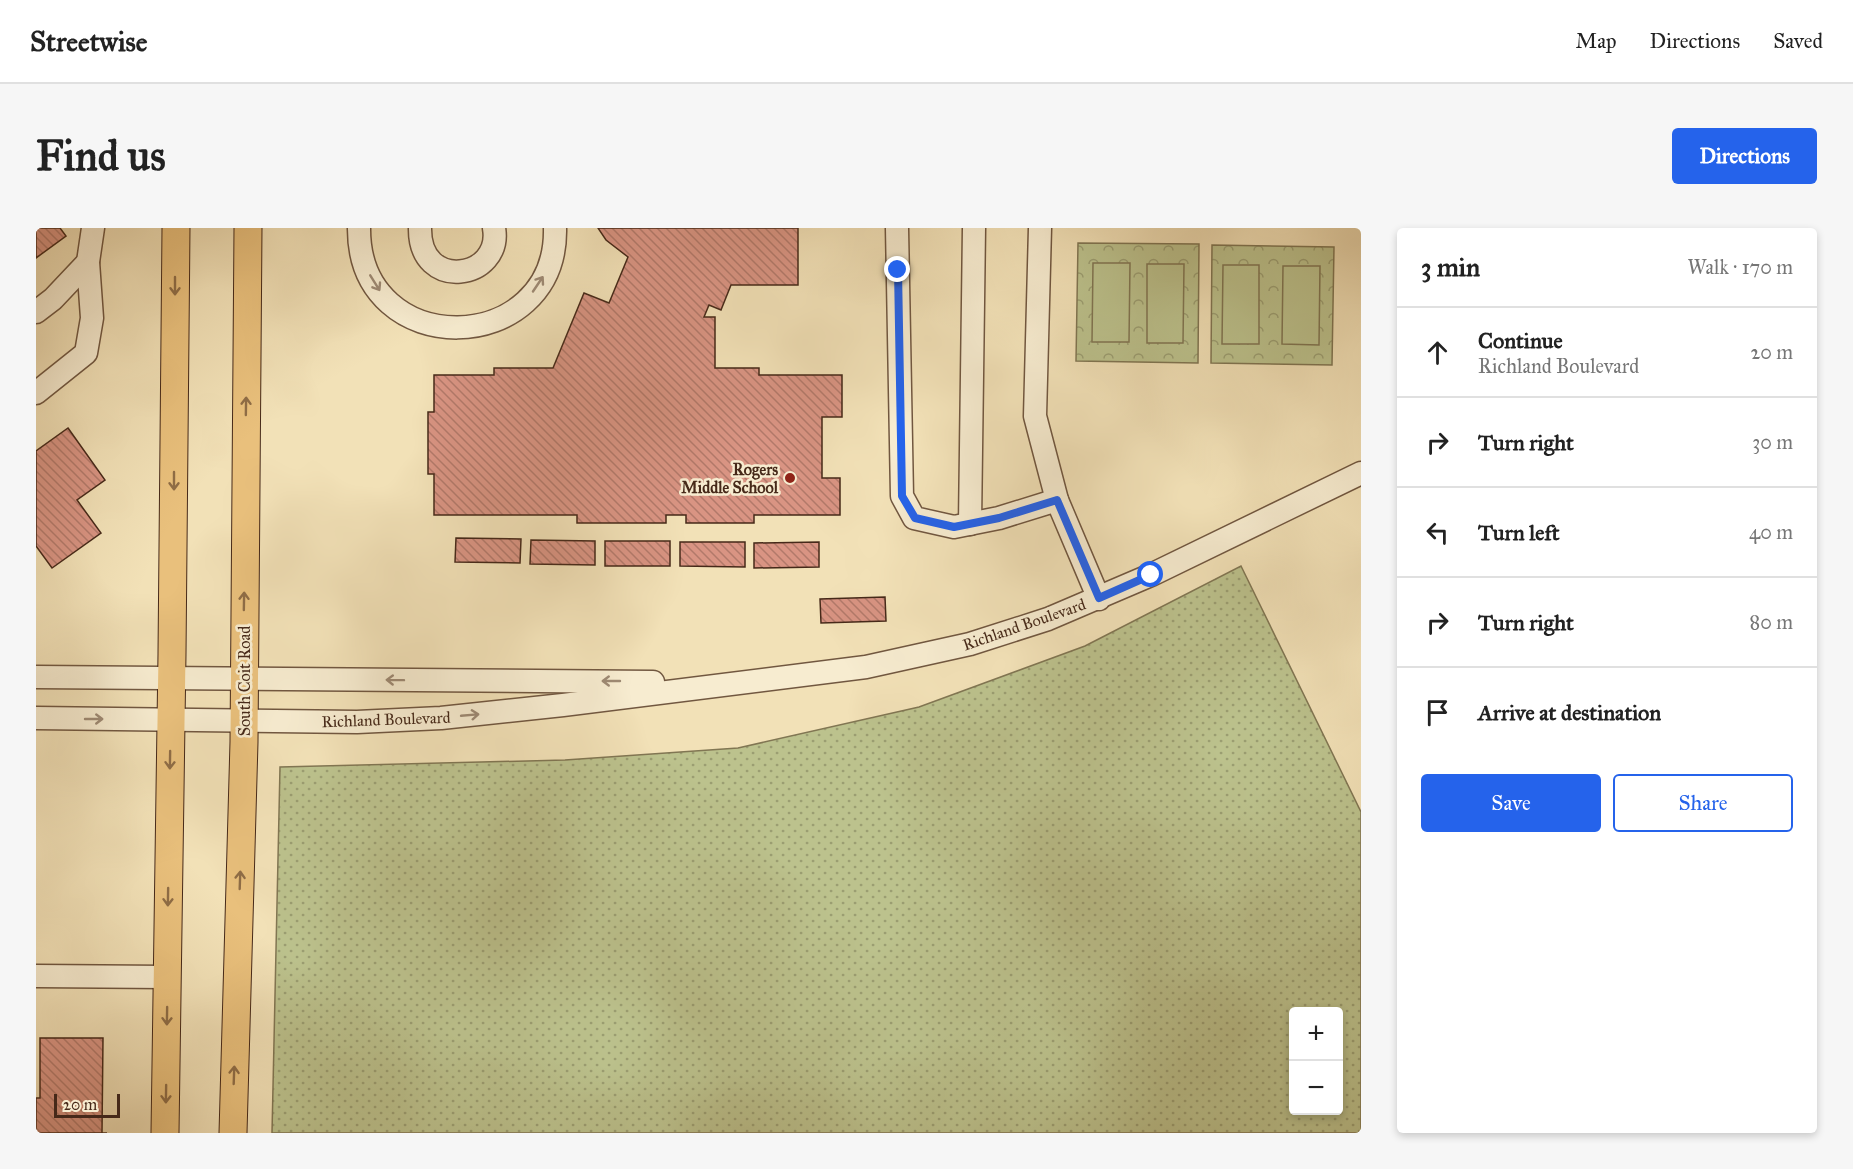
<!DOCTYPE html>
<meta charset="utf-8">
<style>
body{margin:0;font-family:"IM FELL Great Primer",serif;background:#f6f6f6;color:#222}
.controls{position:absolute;right:18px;bottom:18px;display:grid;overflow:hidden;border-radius:6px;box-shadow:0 3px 9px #0003}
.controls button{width:54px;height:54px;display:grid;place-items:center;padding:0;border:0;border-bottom:2px solid #e0e0e0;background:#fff;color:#222;font:30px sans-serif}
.scale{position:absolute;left:18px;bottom:15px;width:66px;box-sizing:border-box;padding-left:6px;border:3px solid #462919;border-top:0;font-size:16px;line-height:21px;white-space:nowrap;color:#462919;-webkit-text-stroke:4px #f7ecd0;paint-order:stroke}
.stop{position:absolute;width:18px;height:18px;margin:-14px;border:4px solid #2563eb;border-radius:50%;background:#fff}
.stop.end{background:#2563eb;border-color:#fff;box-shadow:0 2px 6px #0008}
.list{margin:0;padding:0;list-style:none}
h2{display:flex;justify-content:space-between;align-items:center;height:78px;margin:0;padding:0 24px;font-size:26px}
h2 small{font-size:20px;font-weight:400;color:#767676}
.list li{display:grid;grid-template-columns:39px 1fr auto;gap:18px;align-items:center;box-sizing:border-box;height:90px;padding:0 24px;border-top:2px solid #e0e0e0}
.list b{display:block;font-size:22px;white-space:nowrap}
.list p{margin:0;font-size:20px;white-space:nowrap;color:#767676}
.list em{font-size:20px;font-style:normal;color:#767676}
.actions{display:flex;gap:12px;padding:18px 24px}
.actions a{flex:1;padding:14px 0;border:2px solid #2563eb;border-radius:6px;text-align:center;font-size:21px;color:#2563eb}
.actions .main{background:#2563eb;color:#fff}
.icon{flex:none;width:33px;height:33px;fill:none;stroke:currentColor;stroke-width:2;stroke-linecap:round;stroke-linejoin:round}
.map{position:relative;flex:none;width:1325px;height:905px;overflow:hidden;border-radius:6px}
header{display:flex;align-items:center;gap:36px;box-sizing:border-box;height:84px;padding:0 30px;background:#fff;border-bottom:2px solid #e0e0e0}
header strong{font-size:28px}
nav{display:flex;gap:33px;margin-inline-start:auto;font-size:21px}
.intro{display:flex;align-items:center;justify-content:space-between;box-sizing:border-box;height:144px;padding:0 36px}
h1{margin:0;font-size:42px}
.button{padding:15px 27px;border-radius:6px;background:#2563eb;color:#fff;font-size:21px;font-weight:700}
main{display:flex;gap:36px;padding:0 36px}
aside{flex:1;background:#fff;border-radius:6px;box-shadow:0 3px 9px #0003}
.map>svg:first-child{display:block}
.grass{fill:url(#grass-dots);stroke:#817653;stroke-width:1.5;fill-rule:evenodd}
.forest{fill:url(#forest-crowns);stroke:#817653;stroke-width:1.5}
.garden{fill:#bcc28d;stroke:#817653;stroke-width:1.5}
.building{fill:url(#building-back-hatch);stroke:#462919;stroke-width:1.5}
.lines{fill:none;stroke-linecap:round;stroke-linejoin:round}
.minor-casing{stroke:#715740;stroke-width:25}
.major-casing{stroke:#462919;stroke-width:29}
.minor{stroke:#f7ecd0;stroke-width:22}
.major{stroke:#e9c07c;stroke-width:27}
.oneway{stroke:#9e8a74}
.oneway2{stroke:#8f6d46}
.route{stroke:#2563eb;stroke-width:8}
.poi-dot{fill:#8f2418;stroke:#f7ecd0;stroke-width:2}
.labels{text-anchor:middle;stroke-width:5;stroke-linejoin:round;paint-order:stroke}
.poi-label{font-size:16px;font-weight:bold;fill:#462919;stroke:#f7ecd0;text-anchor:end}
.street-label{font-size:16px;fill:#462919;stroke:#f7ecd0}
</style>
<header>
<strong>Streetwise</strong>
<nav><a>Map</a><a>Directions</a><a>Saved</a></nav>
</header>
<div class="intro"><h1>Find us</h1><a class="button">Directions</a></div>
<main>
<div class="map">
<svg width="1325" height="905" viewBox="0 0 1325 905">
<defs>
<pattern id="grass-dots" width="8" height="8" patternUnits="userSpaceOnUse" patternTransform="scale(1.5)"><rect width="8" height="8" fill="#bcc28d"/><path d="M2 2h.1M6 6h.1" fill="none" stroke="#9b9e72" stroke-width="1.8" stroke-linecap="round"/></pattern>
<pattern id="forest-crowns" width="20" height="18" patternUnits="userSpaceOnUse" patternTransform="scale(1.5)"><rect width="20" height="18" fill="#bcc28d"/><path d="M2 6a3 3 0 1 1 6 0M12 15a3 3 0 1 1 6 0" fill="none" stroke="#9b9e72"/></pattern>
<pattern id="building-back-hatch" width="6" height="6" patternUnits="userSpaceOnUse" patternTransform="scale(1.5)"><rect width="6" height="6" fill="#d99483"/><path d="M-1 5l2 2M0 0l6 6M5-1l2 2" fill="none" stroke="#b2796a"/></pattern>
</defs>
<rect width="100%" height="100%" fill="#f2e1b7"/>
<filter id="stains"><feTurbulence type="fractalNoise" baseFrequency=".00333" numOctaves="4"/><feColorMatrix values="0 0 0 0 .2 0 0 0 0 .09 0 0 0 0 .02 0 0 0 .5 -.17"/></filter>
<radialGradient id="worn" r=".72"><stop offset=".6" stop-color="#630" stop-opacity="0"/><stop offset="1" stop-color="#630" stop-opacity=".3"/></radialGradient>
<path class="grass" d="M1205 338 1325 584V905H236L244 539 529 532 702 520 883 479 1049 418ZM1258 784H1302V882H1258Z"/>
<g class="forest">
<path d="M1042 15 1163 16 1162 135 1040 133Z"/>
<path d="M1176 17 1298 19 1296 137 1175 135Z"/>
</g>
<g class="garden">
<path d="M1057 35H1094L1093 114H1056Z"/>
<path d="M1111 36H1148L1147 115H1111Z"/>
<path d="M1187 37H1223V116H1186Z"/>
<path d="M1247 38H1284L1283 117 1246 116Z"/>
</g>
<g class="building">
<path d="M0 0H24L30 8 0 30Z"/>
<path d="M562 0H762V57H695L685 82 673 77 668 89H679V140H723V147H806V189H786V250H804V287H718V295H650V287H630V295H541V287H398V246H392V184H398V147H458V140H517L548 65 573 75 592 29 570 12Z"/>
<path d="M32 200 69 252 41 272 65 305 16 340 0 318V223Z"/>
<path d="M420 310 485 311 484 335 419 334Z"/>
<path d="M495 312 559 313V337L494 336Z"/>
<rect x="569" y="313" width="65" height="25"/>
<path d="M644 314H709V339L644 338Z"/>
<path d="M783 314V339L718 340V315Z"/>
<path d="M849 369 850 393 785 395 784 371Z"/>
<path d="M4 810H67L66 905H71H0V870H4Z"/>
</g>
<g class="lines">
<g class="minor-casing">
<g id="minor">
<path d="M323 0C322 135 522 130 519 0"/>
<path d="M384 0C383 65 467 51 458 0"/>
<path d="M861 0 866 268 878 290 918 299 963 290 1021 272 1063 371"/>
<path d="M1004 0 999 188 1021 272"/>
<path d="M0 84 17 71 52 34"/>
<path d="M0 165 50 125 56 90 52 34 57 0"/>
<path d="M934 296 938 0"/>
<path d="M0 449 617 454"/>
<path d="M0 490 321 494 405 490 527 477 830 439 934 416 1012 391 1115 347 1325 245"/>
<path d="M0 748 131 749"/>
</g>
</g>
<g class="major-casing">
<g id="major">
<path d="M129 905 136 426 140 0"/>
<path d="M197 905 208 514 212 0"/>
</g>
</g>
<use href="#minor" class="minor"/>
<use href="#major" class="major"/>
</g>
<defs><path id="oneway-shaft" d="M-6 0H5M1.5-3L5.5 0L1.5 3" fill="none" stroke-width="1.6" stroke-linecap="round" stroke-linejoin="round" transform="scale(1.5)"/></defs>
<g class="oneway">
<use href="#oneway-shaft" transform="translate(339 55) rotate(58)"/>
<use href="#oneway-shaft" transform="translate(502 56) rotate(-56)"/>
<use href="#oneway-shaft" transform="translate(359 452) rotate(-179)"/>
<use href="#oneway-shaft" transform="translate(575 453) rotate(-180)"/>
<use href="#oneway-shaft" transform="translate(434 487) rotate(-5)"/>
<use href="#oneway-shaft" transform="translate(58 491)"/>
</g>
<g class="oneway2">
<use href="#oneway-shaft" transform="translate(139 58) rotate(90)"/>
<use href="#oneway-shaft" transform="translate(210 178) rotate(-89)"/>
<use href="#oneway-shaft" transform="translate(138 253) rotate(90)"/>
<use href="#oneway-shaft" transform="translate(208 373) rotate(-89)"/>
<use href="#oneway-shaft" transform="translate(134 532) rotate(91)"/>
<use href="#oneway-shaft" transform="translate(204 652) rotate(-88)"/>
<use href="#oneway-shaft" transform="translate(132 669) rotate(91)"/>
<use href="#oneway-shaft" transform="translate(131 788) rotate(91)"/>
<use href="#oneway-shaft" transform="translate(198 847) rotate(-88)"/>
<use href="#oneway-shaft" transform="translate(130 866) rotate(91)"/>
</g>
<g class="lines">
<path class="route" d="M862 42 866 268 879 290 918 299 963 290 1021 272 1063 370 1115 347"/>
</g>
<circle class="poi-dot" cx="754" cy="250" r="6"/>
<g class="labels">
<g class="poi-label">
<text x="742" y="247">Rogers<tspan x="742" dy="18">Middle School</tspan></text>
</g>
<g class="street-label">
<text transform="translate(988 396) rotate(-19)" y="6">Richland Boulevard</text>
<text transform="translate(208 453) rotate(-90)" y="6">South Coit Road</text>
<text transform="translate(350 491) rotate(-2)" y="6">Richland Boulevard</text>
</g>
</g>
<rect width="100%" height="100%" filter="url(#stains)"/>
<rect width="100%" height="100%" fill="url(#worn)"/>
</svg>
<div class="controls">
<button>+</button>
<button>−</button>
</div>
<div class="scale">20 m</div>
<div class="stop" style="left:1115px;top:347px"></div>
<div class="stop end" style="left:862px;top:42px"></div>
</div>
<aside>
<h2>3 min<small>Walk · 170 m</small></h2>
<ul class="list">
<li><svg class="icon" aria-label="ahead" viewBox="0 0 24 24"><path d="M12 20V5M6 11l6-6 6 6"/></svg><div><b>Continue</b><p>Richland Boulevard</p></div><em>20 m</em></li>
<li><svg class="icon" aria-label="right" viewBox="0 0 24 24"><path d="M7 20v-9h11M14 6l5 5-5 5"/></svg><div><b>Turn right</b></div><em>30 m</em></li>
<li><svg class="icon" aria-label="left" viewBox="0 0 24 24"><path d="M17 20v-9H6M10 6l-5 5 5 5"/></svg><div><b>Turn left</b></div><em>40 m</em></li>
<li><svg class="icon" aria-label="right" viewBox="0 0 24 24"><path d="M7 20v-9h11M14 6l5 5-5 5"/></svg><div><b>Turn right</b></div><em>80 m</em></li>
<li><svg class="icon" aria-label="arrive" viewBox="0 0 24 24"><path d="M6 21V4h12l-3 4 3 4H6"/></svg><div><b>Arrive at destination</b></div></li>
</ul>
<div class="actions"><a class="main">Save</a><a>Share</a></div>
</aside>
</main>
